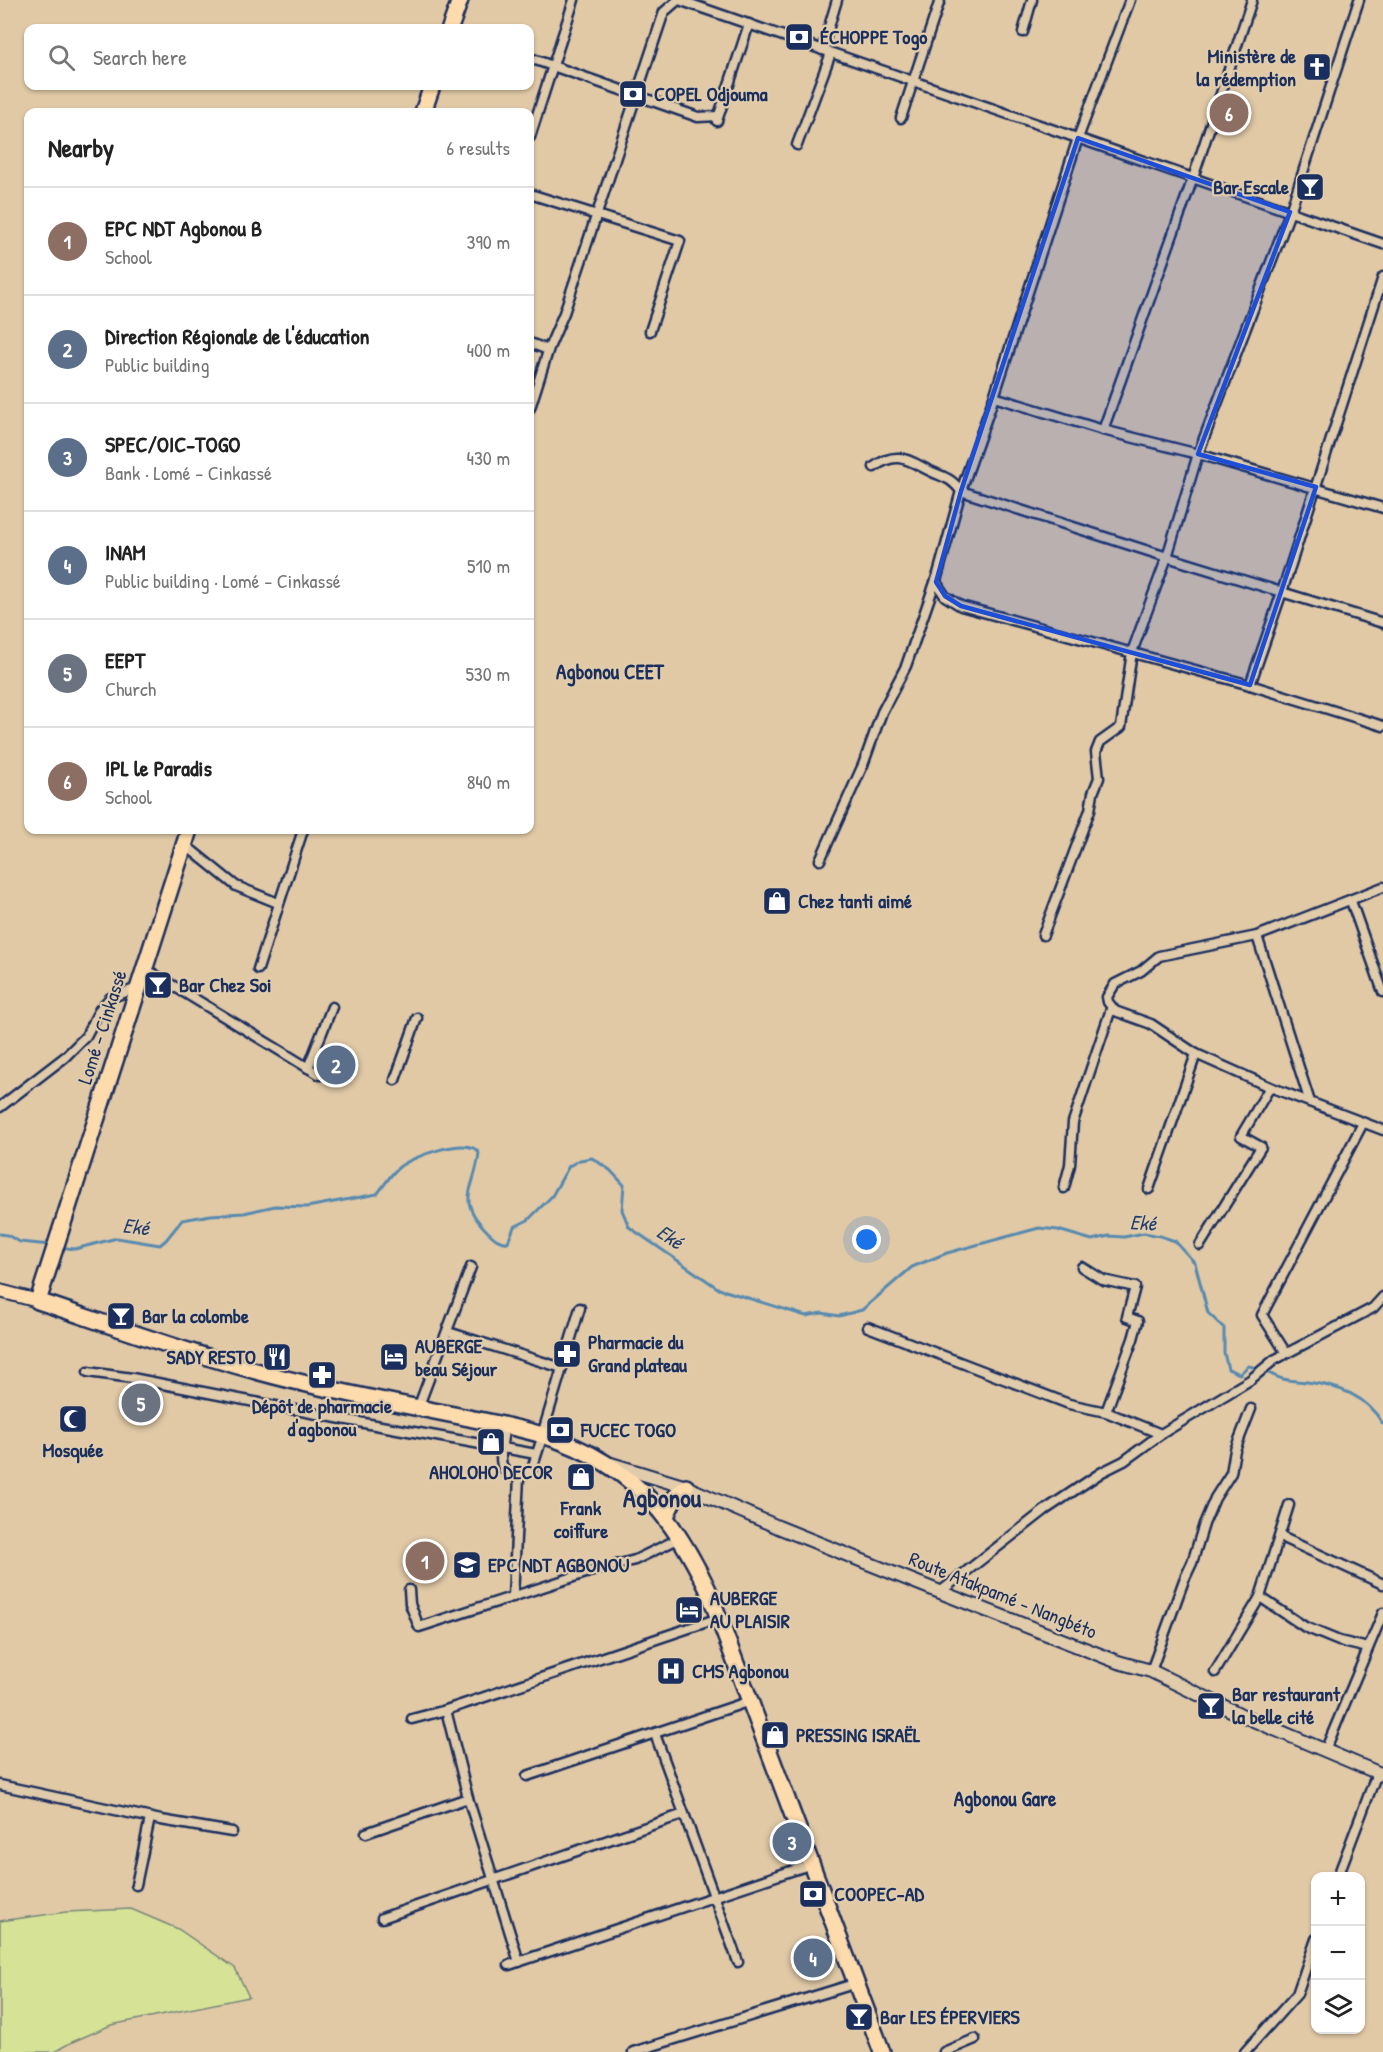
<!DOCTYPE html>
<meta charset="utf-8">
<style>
body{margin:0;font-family:"Patrick Hand",sans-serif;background:#f6f6f6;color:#222}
.controls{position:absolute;right:18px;bottom:18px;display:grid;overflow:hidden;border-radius:12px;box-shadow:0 2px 4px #0004}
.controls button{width:54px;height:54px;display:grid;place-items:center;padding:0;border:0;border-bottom:2px solid #e0e0e0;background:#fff;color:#222;font:30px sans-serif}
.you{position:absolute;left:867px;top:1240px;width:21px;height:21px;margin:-15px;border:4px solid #fff;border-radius:50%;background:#1a73e8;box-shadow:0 0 0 9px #1a73e833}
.badge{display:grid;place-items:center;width:39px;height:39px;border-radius:50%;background:#b45309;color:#fff;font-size:20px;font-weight:700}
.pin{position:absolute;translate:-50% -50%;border:3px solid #fff;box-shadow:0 2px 6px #0006}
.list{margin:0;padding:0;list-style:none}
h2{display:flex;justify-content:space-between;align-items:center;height:78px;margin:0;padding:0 24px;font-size:26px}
h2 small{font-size:20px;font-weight:400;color:#767676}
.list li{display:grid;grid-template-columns:39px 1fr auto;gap:18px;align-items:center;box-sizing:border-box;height:108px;padding:0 24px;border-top:2px solid #e0e0e0}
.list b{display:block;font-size:22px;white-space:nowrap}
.list p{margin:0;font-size:20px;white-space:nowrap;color:#767676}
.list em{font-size:20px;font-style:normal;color:#767676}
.icon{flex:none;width:33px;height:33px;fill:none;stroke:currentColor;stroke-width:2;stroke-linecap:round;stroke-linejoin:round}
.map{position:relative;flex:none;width:1383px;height:2052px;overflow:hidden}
.search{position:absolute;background:#fff;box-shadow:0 2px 4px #0004;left:24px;top:24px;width:510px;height:66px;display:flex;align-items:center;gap:15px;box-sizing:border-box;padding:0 21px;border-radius:12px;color:#767676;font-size:22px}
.panel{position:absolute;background:#fff;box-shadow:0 2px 4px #0004;left:24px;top:108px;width:510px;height:726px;border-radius:12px}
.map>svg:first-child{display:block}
.green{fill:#d6e295;stroke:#78887a;stroke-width:1.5}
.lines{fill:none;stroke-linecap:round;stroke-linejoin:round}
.stream{stroke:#598aaf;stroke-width:3}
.street-casing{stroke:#1b2f5e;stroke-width:13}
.secondary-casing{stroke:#1b2f5e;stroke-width:16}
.primary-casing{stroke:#1b2f5e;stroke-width:16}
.highway-casing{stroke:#1b2f5e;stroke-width:20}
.street{stroke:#e0cbaa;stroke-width:8}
.secondary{stroke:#e0cbaa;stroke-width:12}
.primary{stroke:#fedbac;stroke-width:12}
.highway{stroke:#fedbac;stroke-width:15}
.marked{fill:#1d4ed8;fill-opacity:0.2;stroke:#1d4ed8;stroke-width:4.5;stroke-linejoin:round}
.labels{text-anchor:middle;stroke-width:4.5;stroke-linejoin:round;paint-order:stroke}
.poi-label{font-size:20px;font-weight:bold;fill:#1b2f5e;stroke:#e0cbaa;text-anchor:start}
.street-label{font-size:20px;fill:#1b2f5e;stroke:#e0cbaa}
.neighbourhood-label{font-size:21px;font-weight:bold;fill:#1b2f5e;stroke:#e0cbaa}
.water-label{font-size:21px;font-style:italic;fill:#253e6c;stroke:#e0cbaa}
.district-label{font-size:26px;font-weight:bold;fill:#1b2f5e;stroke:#e0cbaa}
</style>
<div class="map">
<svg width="1383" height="2052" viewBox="0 0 1383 2052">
<rect width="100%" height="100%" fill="#e1c9a6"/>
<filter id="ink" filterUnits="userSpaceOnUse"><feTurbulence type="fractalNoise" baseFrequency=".0167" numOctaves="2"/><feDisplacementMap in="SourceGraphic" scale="12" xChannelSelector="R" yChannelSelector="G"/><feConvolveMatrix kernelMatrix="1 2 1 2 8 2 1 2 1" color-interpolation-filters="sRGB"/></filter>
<g filter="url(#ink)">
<path class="green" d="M131 1909 178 1929 235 1968 249 1997 111 2025 70 2043 54 2052H0V1921L66 1912Z"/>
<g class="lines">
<g class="stream">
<path d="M0 1234 7 1235 20 1242 50 1245"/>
<path d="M59 1247 75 1249 117 1238 160 1245 166 1240 182 1220 211 1215 244 1213 275 1206 307 1207 377 1194C384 1186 390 1175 398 1168 411 1157 469 1135 479 1153 475 1191 454 1199 488 1232 494 1238 500 1243 508 1242L514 1227 528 1220 552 1196 569 1166 580 1160 592 1158 610 1170 624 1185 622 1210 629 1227 719 1289 806 1316 822 1313 839 1316 862 1310 912 1267 947 1253 1039 1228 1058 1230 1092 1240 1109 1236 1124 1237 1144 1233 1160 1236 1175 1241 1195 1263 1208 1313 1224 1328V1353L1228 1369 1240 1374 1248 1366C1262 1367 1271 1376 1283 1379 1291 1381 1300 1381 1307 1382 1339 1386 1366 1395 1383 1424"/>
</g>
<g class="street-casing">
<g id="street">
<path d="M679 0 1383 244"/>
<path d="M1023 32 1032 0"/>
<path d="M822 50 837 0"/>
<path d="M530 58 698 117 718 116"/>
<path d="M901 118 940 0"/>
<path d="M717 121 749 24"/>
<path d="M530 137 574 0"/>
<path d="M797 145 831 53"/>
<path d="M530 194 680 241 650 331"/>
<path d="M530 343 548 350"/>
<path d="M994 397 1103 430 1198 454 1383 508"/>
<path d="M530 408 549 348 564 313 664 12 678 0"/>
<path d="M1103 430 1193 178 1252 0"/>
<path d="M874 467C897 450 908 460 930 471 945 478 950 477 961 491L1167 557 1383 623"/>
<path d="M936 582 945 596 961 606 1250 685 1383 726"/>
<path d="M1250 685 1282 592 1383 277"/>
<path d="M184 844 236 886 278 903"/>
<path d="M820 860 863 765 882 712 906 666 938 574 961 491 994 397 1078 138 1130 0"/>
<path d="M1383 887 1257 936 1159 956 1141 971 1115 984 1107 997 1108 1002 1115 1011 1151 1024 1196 1054 1270 1087 1383 1130"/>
<path d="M1351 901 1383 992"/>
<path d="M1043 935 1090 810 1093 793 1099 778 1096 752 1100 742 1121 727 1132 652 1167 557 1198 454 1290 212 1359 0"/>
<path d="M1257 936 1310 1102"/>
<path d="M144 968 320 1075"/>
<path d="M258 969 303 830"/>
<path d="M308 1068 332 1007"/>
<path d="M395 1080 417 1018"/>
<path d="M0 1107 65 1057 86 1036 100 1009 110 998 137 988"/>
<path d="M1064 1188 1070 1165 1073 1122 1111 1009"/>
<path d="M1149 1189 1196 1054"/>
<path d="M1200 1245 1261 1147 1241 1136 1270 1087"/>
<path d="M1082 1267 1103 1280 1135 1287 1127 1317 1138 1321 1133 1339 1106 1412"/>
<path d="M868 1327 1069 1404 1106 1412 1161 1434"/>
<path d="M448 1332 562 1368"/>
<path d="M1286 1353 1262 1315 1363 1123"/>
<path d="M88 1372 132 1378 342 1419 536 1454"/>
<path d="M418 1408 471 1267"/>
<path d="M504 1430C502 1449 493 1474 519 1477"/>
<path d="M542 1435 580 1308"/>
<path d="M1281 1537 1383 1584"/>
<path d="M409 1590 410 1604 419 1627 589 1572 635 1560 680 1538"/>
<path d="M940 1592 1045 1510 1102 1472 1124 1461 1161 1434 1250 1380 1274 1360 1373 1308 1383 1297"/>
<path d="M513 1597 519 1477 532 1469 541 1441"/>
<path d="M1260 1597 1305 1627 1339 1641 1368 1648"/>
<path d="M1151 1671 1184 1580 1192 1563 1204 1524 1215 1498 1231 1473 1235 1450 1251 1409"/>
<path d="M1215 1672 1260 1597 1289 1505"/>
<path d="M446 1710 468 1798 519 1962"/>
<path d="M412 1719 446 1710 719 1618"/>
<path d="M655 1734 738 1962"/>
<path d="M1325 1751 1383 1613"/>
<path d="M527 1776 750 1701"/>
<path d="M0 1785 161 1820 232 1832"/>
<path d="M366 1833 468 1798"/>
<path d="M1338 1876 1377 1773"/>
<path d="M136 1885 150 1818"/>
<path d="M382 1918 684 1814"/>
<path d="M509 1965 812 1864"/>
<path d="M633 2052 857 1983"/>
<path d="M944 2052 975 2039"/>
<path d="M1245 2052 1297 1994 1316 1939"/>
</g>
</g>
<g class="secondary-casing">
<path id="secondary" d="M611 1464 686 1487 778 1527 940 1592 1118 1662 1151 1671 1239 1714 1383 1775"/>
</g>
<g class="primary-casing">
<path id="primary" d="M0 1291 38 1301"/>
</g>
<g class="highway-casing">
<g id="highway">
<path d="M450 28 460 0"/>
<path d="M423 112 432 86"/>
<path d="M189 830 38 1301C125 1330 213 1362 303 1383 356 1396 410 1406 464 1417 513 1427 561 1435 605 1463 656 1495 684 1539 709 1592L882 2052"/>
<path d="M666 1516 675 1497 686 1487"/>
</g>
</g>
<use href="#street" class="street"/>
<use href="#secondary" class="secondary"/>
<use href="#primary" class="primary"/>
<use href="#highway" class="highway"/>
</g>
</g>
<path class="marked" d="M1078 138 1290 212 1198 454 1316 487 1250 685 961 606 945 596 936 582 961 491Z"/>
<defs>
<g id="bank-square" transform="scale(1.5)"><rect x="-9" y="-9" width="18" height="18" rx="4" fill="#1b2f5e" stroke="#e0cbaa"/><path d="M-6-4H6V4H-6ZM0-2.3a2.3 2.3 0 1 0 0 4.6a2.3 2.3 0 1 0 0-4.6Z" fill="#fff"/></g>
<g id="church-square" transform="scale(1.5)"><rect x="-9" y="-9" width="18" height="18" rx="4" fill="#1b2f5e" stroke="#e0cbaa"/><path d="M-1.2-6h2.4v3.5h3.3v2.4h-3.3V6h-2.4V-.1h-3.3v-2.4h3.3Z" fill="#fff"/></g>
<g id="bar-square" transform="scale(1.5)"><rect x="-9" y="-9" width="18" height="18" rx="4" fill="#1b2f5e" stroke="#e0cbaa"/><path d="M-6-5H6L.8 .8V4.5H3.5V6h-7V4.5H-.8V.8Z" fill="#fff"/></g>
<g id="shop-square" transform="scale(1.5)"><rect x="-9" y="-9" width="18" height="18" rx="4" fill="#1b2f5e" stroke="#e0cbaa"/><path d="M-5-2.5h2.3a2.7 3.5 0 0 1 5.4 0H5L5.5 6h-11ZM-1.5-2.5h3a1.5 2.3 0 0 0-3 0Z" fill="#fff"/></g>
<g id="pharmacy-square" transform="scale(1.5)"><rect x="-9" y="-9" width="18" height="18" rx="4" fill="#1b2f5e" stroke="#e0cbaa"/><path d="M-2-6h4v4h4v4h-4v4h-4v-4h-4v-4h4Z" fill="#fff"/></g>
<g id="restaurant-square" transform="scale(1.5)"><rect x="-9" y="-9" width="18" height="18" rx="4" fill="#1b2f5e" stroke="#e0cbaa"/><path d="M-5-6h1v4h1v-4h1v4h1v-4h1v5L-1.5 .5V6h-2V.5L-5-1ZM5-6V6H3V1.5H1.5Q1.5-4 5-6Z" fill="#fff"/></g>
<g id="hotel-square" transform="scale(1.5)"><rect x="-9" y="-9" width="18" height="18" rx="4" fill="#1b2f5e" stroke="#e0cbaa"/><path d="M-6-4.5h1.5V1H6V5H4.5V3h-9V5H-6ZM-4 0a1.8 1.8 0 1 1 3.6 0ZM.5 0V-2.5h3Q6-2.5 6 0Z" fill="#fff"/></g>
<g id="mosque-square" transform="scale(1.5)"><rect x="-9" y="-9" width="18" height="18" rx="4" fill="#1b2f5e" stroke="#e0cbaa"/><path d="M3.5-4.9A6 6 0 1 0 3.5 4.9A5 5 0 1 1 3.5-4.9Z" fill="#fff"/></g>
<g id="school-square" transform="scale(1.5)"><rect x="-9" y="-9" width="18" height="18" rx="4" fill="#1b2f5e" stroke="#e0cbaa"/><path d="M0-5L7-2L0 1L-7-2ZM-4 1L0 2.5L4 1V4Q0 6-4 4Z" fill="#fff"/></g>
<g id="hospital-square" transform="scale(1.5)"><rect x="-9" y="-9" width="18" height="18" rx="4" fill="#1b2f5e" stroke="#e0cbaa"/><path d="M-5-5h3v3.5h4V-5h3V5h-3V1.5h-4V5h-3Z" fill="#fff"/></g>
</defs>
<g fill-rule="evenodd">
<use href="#bank-square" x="799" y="37"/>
<use href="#church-square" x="1317" y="67"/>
<use href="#bank-square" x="633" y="94"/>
<use href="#bar-square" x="1310" y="187"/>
<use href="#shop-square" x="777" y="901"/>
<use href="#bar-square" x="158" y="985"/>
<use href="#bar-square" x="121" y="1316"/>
<use href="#pharmacy-square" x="567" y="1354"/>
<use href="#restaurant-square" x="277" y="1357"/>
<use href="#hotel-square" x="394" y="1357"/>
<use href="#pharmacy-square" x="322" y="1375"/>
<use href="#mosque-square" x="73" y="1419"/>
<use href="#bank-square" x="560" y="1430"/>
<use href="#shop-square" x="491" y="1442"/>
<use href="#shop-square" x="581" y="1477"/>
<use href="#school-square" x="467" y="1565"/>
<use href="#hotel-square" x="689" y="1610"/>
<use href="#hospital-square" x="671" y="1671"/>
<use href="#bar-square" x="1211" y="1706"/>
<use href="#shop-square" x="775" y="1735"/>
<use href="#bank-square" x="813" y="1894"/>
<use href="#bar-square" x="859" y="2017"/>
</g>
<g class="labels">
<g class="poi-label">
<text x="820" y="44">ÉCHOPPE Togo</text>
<text x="1296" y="63" text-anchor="end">Ministère de<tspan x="1296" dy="23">la rédemption</tspan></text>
<text x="654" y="101">COPEL Odjouma</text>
<text x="1289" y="194" text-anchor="end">Bar Escale</text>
<text x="798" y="908">Chez tanti aimé</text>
<text x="179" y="992">Bar Chez Soi</text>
<text x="142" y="1323">Bar la colombe</text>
<text x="588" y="1349">Pharmacie du<tspan x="588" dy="23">Grand plateau</tspan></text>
<text x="415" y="1353">AUBERGE<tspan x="415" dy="23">beau Séjour</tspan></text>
<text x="256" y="1364" text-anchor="end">SADY RESTO</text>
<text x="322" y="1413" text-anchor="middle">Dépôt de pharmacie<tspan x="322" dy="23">d'agbonou</tspan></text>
<text x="581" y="1437">FUCEC TOGO</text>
<text x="73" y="1457" text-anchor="middle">Mosquée</text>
<text x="491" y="1479" text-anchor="middle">AHOLOHO DECOR</text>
<text x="581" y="1515" text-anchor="middle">Frank<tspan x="581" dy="23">coiffure</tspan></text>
<text x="488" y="1572">EPC NDT AGBONOU</text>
<text x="710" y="1605">AUBERGE<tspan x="710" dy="23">AU PLAISIR</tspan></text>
<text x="692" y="1678">CMS Agbonou</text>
<text x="1232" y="1701">Bar restaurant<tspan x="1232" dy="23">la belle cité</tspan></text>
<text x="796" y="1742">PRESSING ISRAËL</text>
<text x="834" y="1901">COOPEC-AD</text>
<text x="880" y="2024">Bar LES ÉPERVIERS</text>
</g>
<g class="street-label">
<text transform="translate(102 1027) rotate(-72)" y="7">Lomé - Cinkassé</text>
<text transform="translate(1003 1595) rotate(22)" y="7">Route Atakpamé - Nangbéto</text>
</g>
<g class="neighbourhood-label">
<text x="610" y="679">Agbonou CEET</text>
<text x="1005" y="1806">Agbonou Gare</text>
</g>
<g class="water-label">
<text transform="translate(1143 1223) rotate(3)" y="7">Eké</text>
<text transform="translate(136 1227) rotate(7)" y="7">Eké</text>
<text transform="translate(670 1237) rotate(34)" y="7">Eké</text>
</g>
<g class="district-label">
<text x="662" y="1507">Agbonou</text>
</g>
</g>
</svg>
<div class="controls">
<button>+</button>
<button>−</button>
<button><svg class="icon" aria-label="layers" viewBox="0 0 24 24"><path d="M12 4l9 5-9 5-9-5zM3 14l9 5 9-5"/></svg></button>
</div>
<div class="you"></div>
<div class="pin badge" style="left:425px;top:1561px;background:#8d6e63">1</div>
<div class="pin badge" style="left:336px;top:1065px;background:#5c6f8a">2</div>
<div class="pin badge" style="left:792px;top:1842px;background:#5c6f8a">3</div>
<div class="pin badge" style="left:813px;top:1958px;background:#5c6f8a">4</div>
<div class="pin badge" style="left:141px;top:1403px;background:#6b7280">5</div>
<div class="pin badge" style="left:1229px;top:113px;background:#8d6e63">6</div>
<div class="search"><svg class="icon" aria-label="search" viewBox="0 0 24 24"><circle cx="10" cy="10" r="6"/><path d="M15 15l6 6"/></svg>Search here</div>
<section class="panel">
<h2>Nearby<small>6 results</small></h2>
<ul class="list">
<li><span class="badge" style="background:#8d6e63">1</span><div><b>EPC NDT Agbonou B</b><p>School</p></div><em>390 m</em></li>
<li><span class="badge" style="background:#5c6f8a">2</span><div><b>Direction Régionale de l'éducation</b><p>Public building</p></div><em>400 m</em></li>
<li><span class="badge" style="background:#5c6f8a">3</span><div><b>SPEC/OIC-TOGO</b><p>Bank · Lomé - Cinkassé</p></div><em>430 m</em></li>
<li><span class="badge" style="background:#5c6f8a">4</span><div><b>INAM</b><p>Public building · Lomé - Cinkassé</p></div><em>510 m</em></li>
<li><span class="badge" style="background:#6b7280">5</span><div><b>EEPT</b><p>Church</p></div><em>530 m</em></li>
<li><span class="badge" style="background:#8d6e63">6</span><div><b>IPL le Paradis</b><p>School</p></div><em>840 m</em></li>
</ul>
</section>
</div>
